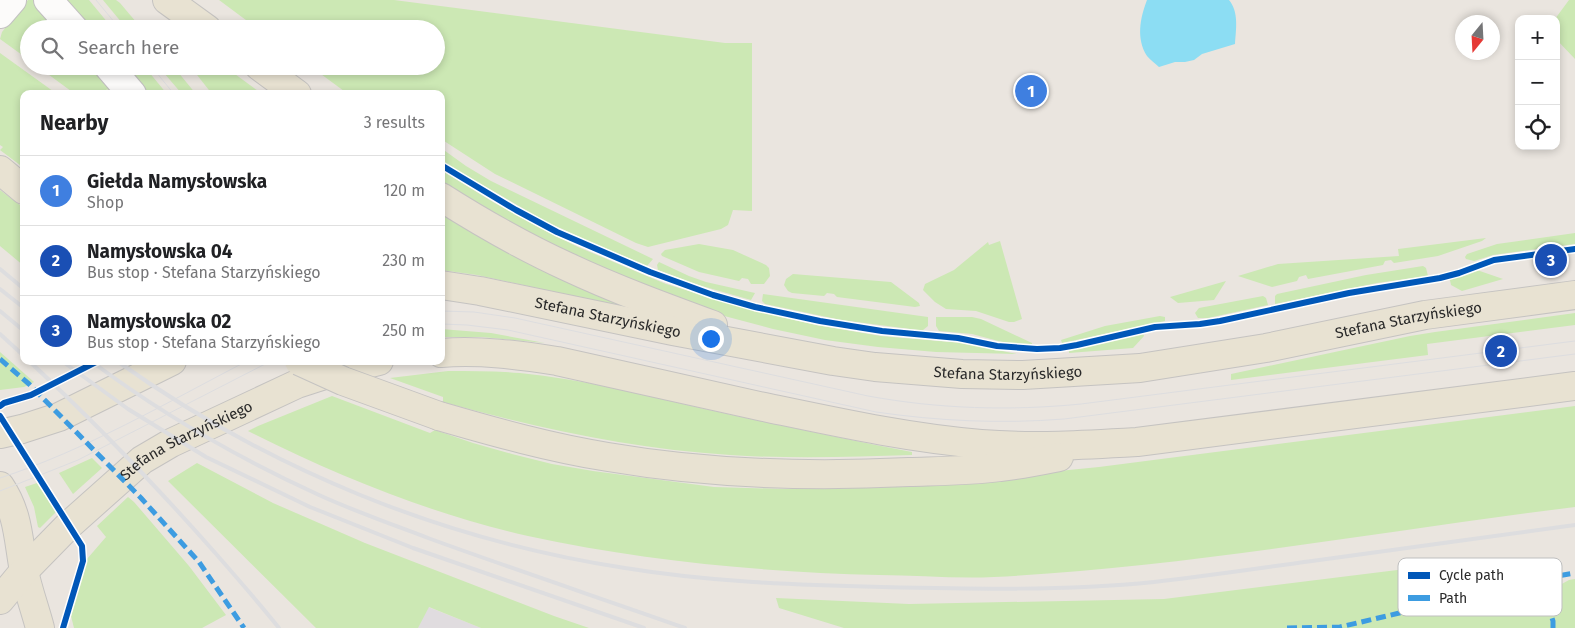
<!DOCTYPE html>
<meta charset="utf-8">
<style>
body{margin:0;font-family:"Fira Sans",sans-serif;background:#f2f2f2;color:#202124}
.controls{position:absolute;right:15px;top:15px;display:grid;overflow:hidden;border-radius:10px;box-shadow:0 2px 8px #0003}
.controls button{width:45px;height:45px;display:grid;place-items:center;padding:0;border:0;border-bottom:1px solid #e0e0e0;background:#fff;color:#202124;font:25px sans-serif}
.compass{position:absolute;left:1455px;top:15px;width:45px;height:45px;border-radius:50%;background:#fff;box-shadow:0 2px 8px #0003;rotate:198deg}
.you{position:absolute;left:710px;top:338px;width:18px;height:18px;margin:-12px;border:4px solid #fff;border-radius:50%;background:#1a73e8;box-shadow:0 0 0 8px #1a73e833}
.badge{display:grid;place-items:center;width:32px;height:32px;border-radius:50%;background:#6d6b69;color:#fff;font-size:16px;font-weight:700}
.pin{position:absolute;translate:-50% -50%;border:2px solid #fff;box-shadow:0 1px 5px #0006}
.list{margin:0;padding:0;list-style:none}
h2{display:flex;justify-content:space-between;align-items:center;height:65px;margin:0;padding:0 20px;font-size:21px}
h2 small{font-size:16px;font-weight:400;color:#757577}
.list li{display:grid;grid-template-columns:32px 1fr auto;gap:15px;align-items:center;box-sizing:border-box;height:70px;padding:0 20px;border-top:1px solid #e0e0e0}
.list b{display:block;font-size:19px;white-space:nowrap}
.list p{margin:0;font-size:16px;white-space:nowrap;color:#757577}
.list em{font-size:16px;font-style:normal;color:#757577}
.icon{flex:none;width:28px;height:28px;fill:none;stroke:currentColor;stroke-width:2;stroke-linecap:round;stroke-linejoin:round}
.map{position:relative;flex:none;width:1575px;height:628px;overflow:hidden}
.search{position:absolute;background:#fff;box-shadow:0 2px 8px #0003;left:20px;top:20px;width:425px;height:55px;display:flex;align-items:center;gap:12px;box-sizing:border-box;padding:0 18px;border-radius:28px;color:#757577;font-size:19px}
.panel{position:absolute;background:#fff;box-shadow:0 2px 8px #0003;left:20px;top:90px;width:425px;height:275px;border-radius:10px}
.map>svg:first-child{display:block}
.industrial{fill:#e0dcdf}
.green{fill:#cce8b4}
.water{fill:#8cddf3}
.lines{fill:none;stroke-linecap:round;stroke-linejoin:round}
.minor-casing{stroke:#c3c1c1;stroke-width:30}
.major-casing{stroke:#c5c3c1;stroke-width:30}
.minor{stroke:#fcfbfa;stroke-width:28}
.major{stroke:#e8e2d2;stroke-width:28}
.tram{stroke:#dddddf;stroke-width:1}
.rail{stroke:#dddddf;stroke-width:4}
.major-bridge-casing{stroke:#c5c3c1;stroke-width:30;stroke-linecap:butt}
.major-bridge{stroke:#e8e2d2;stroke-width:28}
.quiet{stroke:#3d9ce1;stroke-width:5;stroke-dasharray:10 5;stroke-linecap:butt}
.cycleway-casing{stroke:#fff;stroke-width:9}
.cycleway{stroke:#0057b8;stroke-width:6}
.labels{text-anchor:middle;stroke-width:4;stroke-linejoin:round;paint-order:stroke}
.street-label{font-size:15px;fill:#2a2a2a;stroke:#fff}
.key{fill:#fff;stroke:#bfbfbf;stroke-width:1}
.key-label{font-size:14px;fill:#2a2a2a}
</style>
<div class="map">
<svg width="1575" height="628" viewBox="0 0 1575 628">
<rect width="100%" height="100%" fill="#eae5df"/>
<path class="industrial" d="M428 607 481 628H418Z"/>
<g class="green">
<path d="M28 0H33L60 29H29V60L0 39 2 32Z"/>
<path d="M62 0H89L113 29H88Z"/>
<path d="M103 0H116L120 3 142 29H127Z"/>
<path d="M219 0H394L725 43H752V211L733 210 728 225 721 229 648 247 636 243 495 174 441 139V94H348L310 66H436V29H258Z"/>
<path d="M1569 0H1575V59L1556 39V19H1555Z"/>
<path d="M0 53 57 94H24V168L0 150 3 147 0 145Z"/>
<path d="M37 66H94L119 94H112L107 89 103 94H75Z"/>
<path d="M121 66H144L167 94H146Z"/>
<path d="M158 66H173L196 94H182Z"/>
<path d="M190 66H224L262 94H212Z"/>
<path d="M441 148 466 166 491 181 653 259 647 266 586 240 545 221 441 161Z"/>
<path d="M441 170 493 202 536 226 578 247 666 284 755 311 816 325 881 336 962 343 1017 354 936 352 878 347 825 340 773 329 713 313 592 268 441 185Z"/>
<path d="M0 190 24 208V266L0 246Z"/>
<path d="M441 211 629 308 477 275 441 270Z"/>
<path d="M1575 233V244L1493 255 1474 261 1466 259 1465 257 1467 254 1497 244Z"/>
<path d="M1486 238 1482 241 1438 256 1394 263 1391 260 1385 261 1383 265 1308 279 1306 275 1299 277 1297 281 1272 287 1238 276 1278 264 1399 256 1398 249Z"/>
<path d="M1000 241 1022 319 1014 322H1009L976 311 946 309 935 302 923 290 925 284 954 270 988 242 989 245Z"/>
<path d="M699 244 733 250 766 265 769 268 770 276 764 284H751L748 279 742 278 739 281 699 272 662 256 661 254 665 250Z"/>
<path d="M659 262 689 276 706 282 755 293 751 300 695 284 658 270 657 265Z"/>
<path d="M1423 266 1426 268 1428 276 1377 283 1275 304V296L1277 294 1366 275Z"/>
<path d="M1477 270 1503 279 1462 291 1451 285 1450 280Z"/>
<path d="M793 274 891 282 919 303 920 306 915 307 837 297 834 294 827 293 824 296 792 293 788 291 784 285 786 279Z"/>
<path d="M1226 281 1214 300 1178 303 1170 297Z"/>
<path d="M763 294 928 317V326L923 330H918L841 320 765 304 762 301Z"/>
<path d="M1263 296 1266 298 1268 305 1208 318H1198L1195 313 1199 308Z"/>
<path d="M1575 313V325L1427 344 1428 355 1231 380V374L1410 336 1435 332Z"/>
<path d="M1160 316 1165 317V321L1062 343 1061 340 1105 326Z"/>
<path d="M936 317H972L981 319 1032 343V344L1006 343 972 334 939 331 936 326Z"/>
<path d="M441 329 491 333 545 343 482 337H441Z"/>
<path d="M1143 333 1144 336 1133 348 1069 353V351Z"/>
<path d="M0 352 34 382 24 387 0 390Z"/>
<path d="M448 371C472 371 496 371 520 373 582 379 644 395 705 409 774 424 843 439 912 452V455C852 457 791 459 730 455 633 449 537 428 443 402V397L390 378Z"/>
<path d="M332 396 430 433 435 430 473 443 512 454 552 464 593 471 714 487 786 489 861 488 1009 476 1099 467 1575 406V507C1382 531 1189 567 994 577 956 579 917 575 879 575 762 572 643 561 528 536 431 514 337 476 248 431L258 426Z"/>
<path d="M92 458 102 468 73 494 59 473Z"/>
<path d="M197 463 273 503 365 543 554 616 589 628H481L429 607 418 628H316L168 481Z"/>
<path d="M37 483 56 512 40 528 38 527 34 507 25 487Z"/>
<path d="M128 497 134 502 189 566 226 615 202 628H74L71 616 87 559 106 537 97 526Z"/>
<path d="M1462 562 1477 582 1531 601 1569 580 1575 579V628H844L779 608 776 598 909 604 1164 599Z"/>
</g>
<path class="water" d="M1147 0H1229C1239 12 1236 29 1235 44L1202 54 1194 60 1185 62H1175L1159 67C1155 63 1150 60 1147 56 1136 39 1140 18 1147 0Z"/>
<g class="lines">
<g class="minor-casing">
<g id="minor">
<path d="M48 0 74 29"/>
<path d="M0 14 12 0"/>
<path d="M108 66 132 94"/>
</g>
</g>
<g class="major-casing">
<g id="major">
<path d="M167 0 207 29"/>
<path d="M259 66 297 94"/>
<path d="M0 170 24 190"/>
<path d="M441 197C482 223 524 247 568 267 615 289 664 307 713 325"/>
<path id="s1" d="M441 285 480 291 673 331 833 361 875 367 962 374 1023 375 1140 368 1266 348 1425 315 1575 295"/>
<path d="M441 353C480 350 519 355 557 361 626 376 695 392 764 407 836 422 908 438 981 444 1033 448 1085 445 1137 442L1575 386"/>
<path d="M439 416C494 432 551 448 608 457 707 474 808 477 909 472 939 471 970 471 1000 467 1020 465 1039 461 1059 457"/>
<path d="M0 434 22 429 59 417 172 361"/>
<path d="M0 486C19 514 18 540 24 571 28 590 35 609 40 628"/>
<path id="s2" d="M0 600 24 571 69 525 142 460 171 443 297 384 331 373 379 361"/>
</g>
</g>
<use href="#minor" class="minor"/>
<use href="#major" class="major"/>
<g class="tram">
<path d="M96 0 120 29"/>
<path d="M151 66 174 94"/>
<path d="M441 311 474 312 515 318 868 396C939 409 1010 411 1081 404L1575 341"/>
<path d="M441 324 467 325 508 330 876 412C938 421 1001 424 1064 419L1575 354"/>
<path d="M0 478C86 450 166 403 247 361"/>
<path d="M0 491 78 460 271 361"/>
</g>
<g class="rail">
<path d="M0 269 24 289"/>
<path d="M0 289 24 308"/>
<path d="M0 311 24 331"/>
<path d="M0 334 24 356"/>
<path d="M29 361C95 422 158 488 217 555 238 579 259 603 279 628"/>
<path d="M62 361 128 409 206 457 310 507 413 548 644 628"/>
<path d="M91 361C163 415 236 457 319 495 354 511 391 524 428 538 513 569 600 598 685 628"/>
<path d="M117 361C268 469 442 540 625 568 710 582 796 585 882 587 973 589 1064 591 1154 582 1207 576 1260 568 1312 561 1400 549 1487 537 1575 525"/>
</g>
<g class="major-bridge-casing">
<path id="major-bridge" d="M299 361 343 381 439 416"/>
</g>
<use href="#major-bridge" class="major-bridge"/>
<g class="quiet">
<path d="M0 359 29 384 141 498 199 562 244 628"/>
<path d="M1287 628 1340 627 1425 607 1449 606 1506 598 1545 596"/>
<path d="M1553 628V621L1545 596 1557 576 1575 573"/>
</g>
<g class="cycleway-casing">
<g id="cycleway">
<path d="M441 165 516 210 557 232 650 272 713 295 755 307 820 321 882 331 958 338 997 346 1037 349 1060 348 1077 345 1155 327 1200 324 1220 321 1349 293 1440 278 1459 273 1494 260 1575 249"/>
<path d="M0 406 4 403 31 395 98 361"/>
<path d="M0 416 82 546 83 561 63 628"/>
</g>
</g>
<use href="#cycleway" class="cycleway"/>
</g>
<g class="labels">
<g class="street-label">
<text dy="5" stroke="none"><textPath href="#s1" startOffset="170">Stefana Starzyńskiego</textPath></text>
<text dy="5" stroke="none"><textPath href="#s1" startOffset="980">Stefana Starzyńskiego</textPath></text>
<text dy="5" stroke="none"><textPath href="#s1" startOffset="575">Stefana Starzyńskiego</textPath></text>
<text dy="5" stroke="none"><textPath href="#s2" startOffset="248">Stefana Starzyńskiego</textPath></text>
</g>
</g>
<rect x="1398" y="558" width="164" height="58" rx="8" class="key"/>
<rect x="1408" y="572" width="22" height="7" fill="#0057b8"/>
<rect x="1408" y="595" width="22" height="6" fill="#3d9ce1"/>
<g class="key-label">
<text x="1439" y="580">Cycle path</text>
<text x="1439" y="603">Path</text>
</g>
</svg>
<div class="controls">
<button>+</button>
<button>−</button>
<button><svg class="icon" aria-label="locate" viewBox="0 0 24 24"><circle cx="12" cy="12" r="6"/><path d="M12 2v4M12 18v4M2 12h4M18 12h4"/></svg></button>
</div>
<svg class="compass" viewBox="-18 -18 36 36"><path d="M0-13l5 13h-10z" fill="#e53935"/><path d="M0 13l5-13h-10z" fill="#757577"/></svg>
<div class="you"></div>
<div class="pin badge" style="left:1031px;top:91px;background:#3f7fe0">1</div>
<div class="pin badge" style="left:1501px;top:351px;background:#1a4fb4">2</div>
<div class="pin badge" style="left:1551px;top:260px;background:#1a4fb4">3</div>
<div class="search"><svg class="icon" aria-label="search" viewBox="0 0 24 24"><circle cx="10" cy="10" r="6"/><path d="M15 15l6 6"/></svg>Search here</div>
<section class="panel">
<h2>Nearby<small>3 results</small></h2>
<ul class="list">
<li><span class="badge" style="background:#3f7fe0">1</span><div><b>Giełda Namysłowska</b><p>Shop</p></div><em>120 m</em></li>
<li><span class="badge" style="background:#1a4fb4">2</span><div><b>Namysłowska 04</b><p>Bus stop · Stefana Starzyńskiego</p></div><em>230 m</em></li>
<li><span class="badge" style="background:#1a4fb4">3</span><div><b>Namysłowska 02</b><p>Bus stop · Stefana Starzyńskiego</p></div><em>250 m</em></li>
</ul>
</section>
</div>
